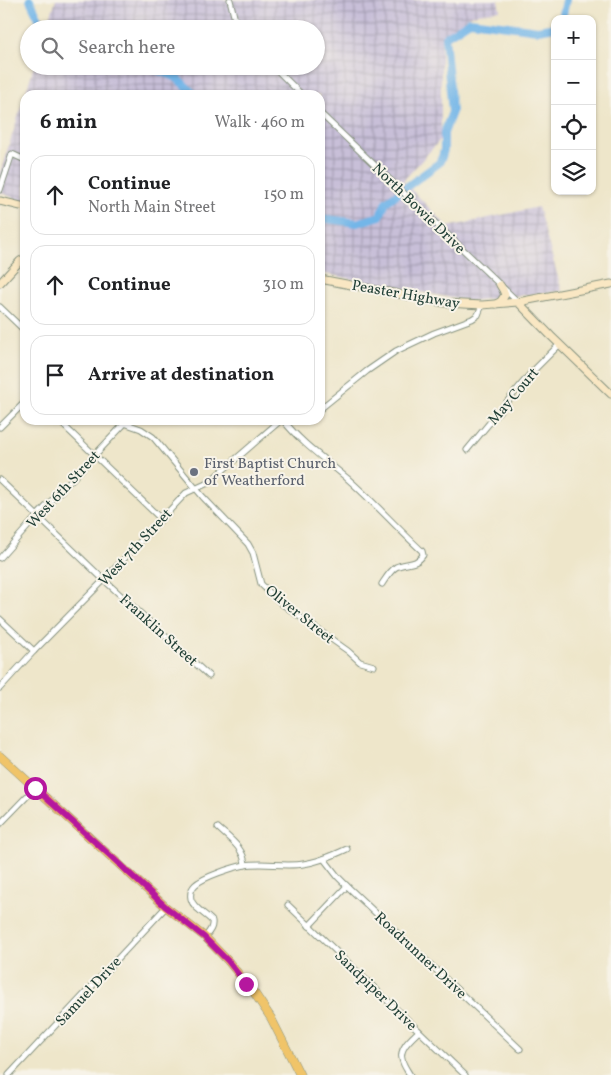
<!DOCTYPE html>
<meta charset="utf-8">
<style>
body{margin:0;font-family:Vollkorn,serif;background:#f2f2f2;color:#202124}
.controls{position:absolute;right:15px;top:15px;display:grid;overflow:hidden;border-radius:10px;box-shadow:0 1px 4px #0004}
.controls button{width:45px;height:45px;display:grid;place-items:center;padding:0;border:0;border-bottom:1px solid #e0e0e0;background:#fff;color:#202124;font:25px sans-serif}
.stop{position:absolute;width:15px;height:15px;margin:-11px;border:4px solid #b5179e;border-radius:50%;background:#fff}
.stop.end{background:#b5179e;border-color:#fff;box-shadow:0 1px 5px #0008}
.list{margin:0;padding:0;list-style:none}
h2{display:flex;justify-content:space-between;align-items:center;height:65px;margin:0;padding:0 20px;font-size:21px}
h2 small{font-size:16px;font-weight:400;color:#757577}
.list li{display:grid;grid-template-columns:32px 1fr auto;gap:15px;align-items:center;box-sizing:border-box;height:80px;margin:0 10px 10px;padding:0 10px;border:1px solid #e0e0e0;border-radius:15px}
.list b{display:block;font-size:19px;white-space:nowrap}
.list p{margin:0;font-size:16px;white-space:nowrap;color:#757577}
.list em{font-size:16px;font-style:normal;color:#757577}
.icon{flex:none;width:28px;height:28px;fill:none;stroke:currentColor;stroke-width:2;stroke-linecap:round;stroke-linejoin:round}
.map{position:relative;flex:none;width:611px;height:1075px;overflow:hidden}
.search{position:absolute;background:#fff;box-shadow:0 1px 4px #0004;left:20px;top:20px;width:305px;height:55px;display:flex;align-items:center;gap:12px;box-sizing:border-box;padding:0 18px;border-radius:28px;color:#757577;font-size:19px}
.panel{position:absolute;background:#fff;box-shadow:0 1px 4px #0004;left:20px;top:90px;width:305px;height:335px;border-radius:15px}
.map>svg:first-child{display:block}
.industrial{fill:url(#industrial-grid)}
.lines{fill:none;stroke-linecap:round;stroke-linejoin:round}
.river{stroke:#73b6e8;stroke-width:8}
.street-casing{stroke:#86927f;stroke-width:7}
.secondary-casing{stroke:#86927f;stroke-width:9}
.primary-casing{stroke:#86927f;stroke-width:9}
.street{stroke:#fff;stroke-width:5}
.secondary{stroke:#f9e7c3;stroke-width:7}
.primary{stroke:#f0c469;stroke-width:8}
.route{stroke:#b5179e;stroke-width:6}
.worship-dot{fill:#6b7280;stroke:#f7f3e8;stroke-width:2}
.labels{text-anchor:middle;stroke-width:4;stroke-linejoin:round;paint-order:stroke}
.street-label{font-size:15px;fill:#1f3d34;stroke:#f7f3e8}
.worship-label{font-size:15px;fill:#5b616d;stroke:#f7f3e8;text-anchor:start}
</style>
<div class="map">
<svg width="611" height="1075" viewBox="0 0 611 1075">
<defs>
<pattern id="industrial-grid" width="8" height="8" patternUnits="userSpaceOnUse" patternTransform="scale(1.25)"><rect width="8" height="8" fill="#c8bfd8"/><path d="M0 4h8M4 0v8" fill="none" stroke="#a29cb0"/></pattern>
</defs>
<rect width="100%" height="100%" fill="#f7f3e8"/>
<filter id="ink" filterUnits="userSpaceOnUse"><feTurbulence type="fractalNoise" baseFrequency=".02" numOctaves="2"/><feDisplacementMap in="SourceGraphic" scale="10" xChannelSelector="R" yChannelSelector="G"/><feConvolveMatrix kernelMatrix="1 2 1 2 8 2 1 2 1" color-interpolation-filters="sRGB"/></filter>
<filter id="wash" filterUnits="userSpaceOnUse"><feTurbulence type="fractalNoise" baseFrequency=".0096" numOctaves="4" result="noise"/><feDisplacementMap in="SourceGraphic" scale="20" xChannelSelector="R" yChannelSelector="G"/><feGaussianBlur stdDeviation="1.12" result="paint"/><feColorMatrix in="noise" values="0 0 0 0 0 0 0 0 0 0 0 0 0 0 0 0 0 1.4 0 .05"/><feComposite in="paint" operator="in"/></filter>
<g filter="url(#wash)">
<rect width="100%" height="100%" fill="#eee6ca"/>
<g class="industrial">
<path d="M56 0H498L500 10 472 15 441 36V139L403 181 448 227 538 207 562 291 468 301 320 273V95H25L34 66H316V29H46Z"/>
<path d="M25 95V203L0 192V173Z"/>
</g>
<g class="lines">
<g class="river">
<path d="M30 0 44 29"/>
<path d="M562 19 566 0"/>
<path d="M147 66 177 78 195 95"/>
<path d="M320 218 357 223 380 216 386 202 439 163 442 157 444 150V133L452 112 445 37 470 21 538 30 555 27"/>
</g>
</g>
</g>
<g filter="url(#ink)">
<g class="lines">
<g class="street-casing">
<g id="street">
<path d="M230 0 235 20 241 29"/>
<path d="M273 66 302 95"/>
<path d="M320 113 518 302"/>
<path d="M0 190 12 154 25 160"/>
<path d="M0 307 25 331"/>
<path d="M320 409 367 371 396 351 434 333 472 319 478 315 482 305"/>
<path d="M58 420 161 519"/>
<path d="M121 420 124 423 141 429 153 437 203 497 248 544 253 553 261 584 268 591 282 604 348 651 360 662 374 666"/>
<path d="M283 420C301 443 326 460 348 479 374 502 397 528 422 551L423 555C416 566 406 562 396 567 390 571 386 578 382 584"/>
<path d="M0 427 25 402"/>
<path d="M467 450 530 374 560 344"/>
<path d="M0 480 104 580 209 676"/>
<path d="M0 558 38 515 128 420"/>
<path d="M0 619 34 651"/>
<path d="M0 688 34 651 104 580 186 493 208 483 281 420"/>
<path d="M0 824 35 788"/>
<path d="M218 828C230 839 244 848 245 865"/>
<path d="M324 859 338 877 347 886 520 1049"/>
<path d="M288 905 465 1075"/>
<path d="M309 926 347 886"/>
<path d="M205 937C209 932 213 928 212 921 206 914 193 908 191 899 190 894 191 889 195 885 203 877 234 867 245 865 264 862 284 867 303 864 318 862 332 856 347 849"/>
<path d="M9 1075 166 907"/>
<path d="M410 1075C407 1070 403 1065 402 1059 399 1048 412 1038 419 1031"/>
</g>
</g>
<g class="secondary-casing">
<g id="secondary">
<path d="M0 201 25 207"/>
<path d="M320 279 445 303 482 305 518 302 611 284"/>
<path d="M0 283 20 261 25 258"/>
<path d="M518 302 551 336 611 394"/>
<path d="M496 304 501 301 505 295 503 290 500 285"/>
</g>
</g>
<g class="primary-casing">
<path id="primary" d="M0 756 166 907 205 937 228 961 255 994 271 1018 300 1075"/>
</g>
<use href="#street" class="street"/>
<use href="#secondary" class="secondary"/>
<use href="#primary" class="primary"/>
</g>
</g>
<g class="lines" filter="url(#ink)">
<path class="route" d="M35 788 104 850 166 907 204 937 228 961 246 984"/>
</g>
<circle class="worship-dot" cx="194" cy="472" r="5"/>
<g class="labels">
<g class="street-label">
<text transform="translate(419 208) rotate(44)" y="5">North Bowie Drive</text>
<text transform="translate(406 294) rotate(10)" y="5">Peaster Highway</text>
<text transform="translate(513 396) rotate(-50)" y="5">May Court</text>
<text transform="translate(63 489) rotate(-47)" y="5">West 6th Street</text>
<text transform="translate(135 547) rotate(-47)" y="5">West 7th Street</text>
<text transform="translate(300 614) rotate(39)" y="5">Oliver Street</text>
<text transform="translate(159 630) rotate(42)" y="5">Franklin Street</text>
<text transform="translate(421 955) rotate(43)" y="5">Roadrunner Drive</text>
<text transform="translate(376 990) rotate(44)" y="5">Sandpiper Drive</text>
<text transform="translate(88 991) rotate(-47)" y="5">Samuel Drive</text>
</g>
<g class="worship-label">
<text x="204" y="468">First Baptist Church<tspan x="204" dy="17">of Weatherford</tspan></text>
</g>
</g>
</svg>
<div class="controls">
<button>+</button>
<button>−</button>
<button><svg class="icon" aria-label="locate" viewBox="0 0 24 24"><circle cx="12" cy="12" r="6"/><path d="M12 2v4M12 18v4M2 12h4M18 12h4"/></svg></button>
<button><svg class="icon" aria-label="layers" viewBox="0 0 24 24"><path d="M12 4l9 5-9 5-9-5zM3 14l9 5 9-5"/></svg></button>
</div>
<div class="stop" style="left:35px;top:788px"></div>
<div class="stop end" style="left:246px;top:984px"></div>
<div class="search"><svg class="icon" aria-label="search" viewBox="0 0 24 24"><circle cx="10" cy="10" r="6"/><path d="M15 15l6 6"/></svg>Search here</div>
<section class="panel">
<h2>6 min<small>Walk · 460 m</small></h2>
<ul class="list">
<li><svg class="icon" aria-label="ahead" viewBox="0 0 24 24"><path d="M12 20V5M6 11l6-6 6 6"/></svg><div><b>Continue</b><p>North Main Street</p></div><em>150 m</em></li>
<li><svg class="icon" aria-label="ahead" viewBox="0 0 24 24"><path d="M12 20V5M6 11l6-6 6 6"/></svg><div><b>Continue</b></div><em>310 m</em></li>
<li><svg class="icon" aria-label="arrive" viewBox="0 0 24 24"><path d="M6 21V4h12l-3 4 3 4H6"/></svg><div><b>Arrive at destination</b></div></li>
</ul>
</section>
</div>
